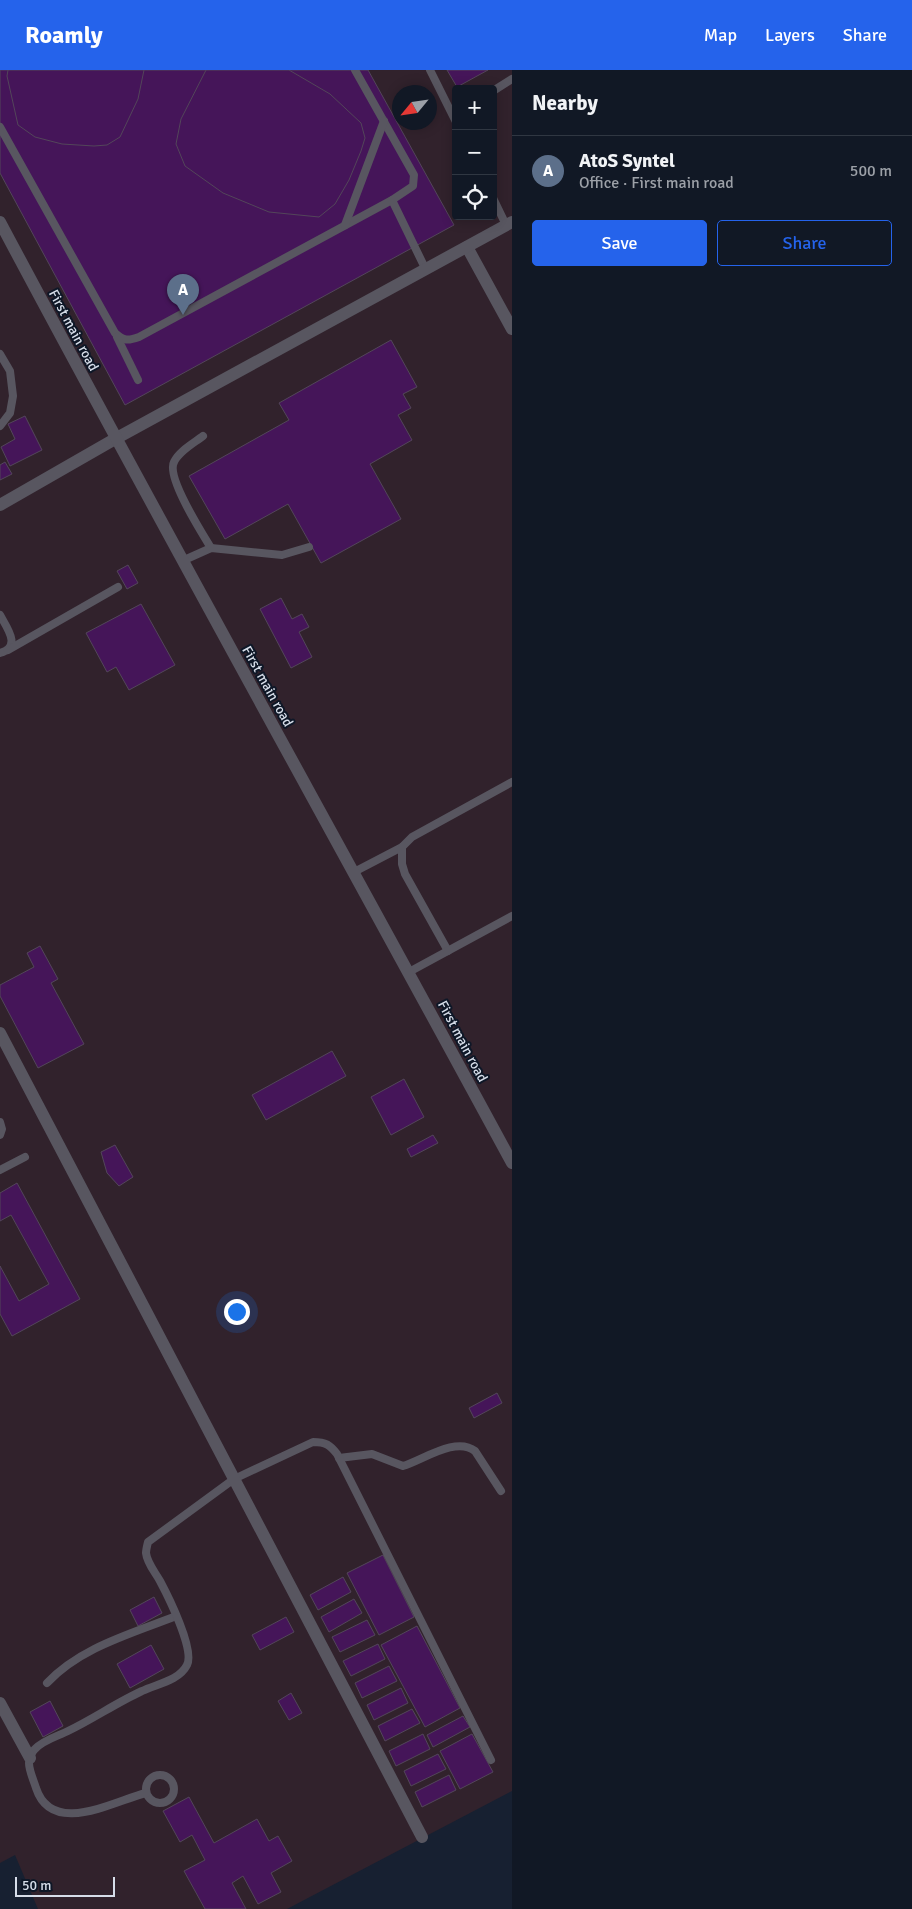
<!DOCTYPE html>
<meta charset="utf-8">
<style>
body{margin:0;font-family:Signika,sans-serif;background:#1a212d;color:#f1f3f6}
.controls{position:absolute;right:15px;top:15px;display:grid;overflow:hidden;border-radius:5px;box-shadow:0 2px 12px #0003}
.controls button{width:45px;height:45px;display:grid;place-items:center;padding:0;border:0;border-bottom:1px solid #303742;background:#111825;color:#f1f3f6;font:25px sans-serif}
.compass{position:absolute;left:392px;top:15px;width:45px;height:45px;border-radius:50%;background:#111825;box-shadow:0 2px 12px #0003;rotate:241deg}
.scale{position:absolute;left:15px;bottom:12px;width:100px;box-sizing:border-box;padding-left:5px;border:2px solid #d6dde9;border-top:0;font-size:14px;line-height:18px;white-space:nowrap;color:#d6dde9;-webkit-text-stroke:4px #0e1727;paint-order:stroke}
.you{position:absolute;left:236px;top:1241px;width:18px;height:18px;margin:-12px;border:4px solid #fff;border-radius:50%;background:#1a73e8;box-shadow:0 0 0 8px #1a73e833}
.badge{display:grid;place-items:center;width:32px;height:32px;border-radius:50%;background:#2563eb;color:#fff;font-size:16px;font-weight:700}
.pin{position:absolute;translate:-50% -41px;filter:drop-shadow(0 1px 2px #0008)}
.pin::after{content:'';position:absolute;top:26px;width:18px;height:15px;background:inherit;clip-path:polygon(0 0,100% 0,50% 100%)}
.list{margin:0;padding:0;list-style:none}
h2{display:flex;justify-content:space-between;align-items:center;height:65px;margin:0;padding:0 20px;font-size:21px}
h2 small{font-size:16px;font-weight:400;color:#9ca0a7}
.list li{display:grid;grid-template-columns:32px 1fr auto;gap:15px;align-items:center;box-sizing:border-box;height:70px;padding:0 20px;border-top:1px solid #303742}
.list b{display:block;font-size:19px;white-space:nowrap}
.list p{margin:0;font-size:16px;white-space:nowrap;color:#9ca0a7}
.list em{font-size:16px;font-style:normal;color:#9ca0a7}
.actions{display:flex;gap:10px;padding:15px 20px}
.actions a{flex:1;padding:11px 0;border:1px solid #2563eb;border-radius:5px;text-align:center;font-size:18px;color:#2563eb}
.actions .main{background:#2563eb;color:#fff}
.icon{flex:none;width:28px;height:28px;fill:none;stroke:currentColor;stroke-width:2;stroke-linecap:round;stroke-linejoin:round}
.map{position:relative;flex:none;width:512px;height:1839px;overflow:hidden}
header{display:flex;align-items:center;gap:30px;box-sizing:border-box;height:70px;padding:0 25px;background:#2563eb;color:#fff}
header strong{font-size:24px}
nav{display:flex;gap:28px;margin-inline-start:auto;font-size:18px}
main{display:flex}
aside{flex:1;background:#111825}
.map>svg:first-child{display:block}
.commercial{fill:#31222c;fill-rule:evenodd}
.building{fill:#451559;stroke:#53465a}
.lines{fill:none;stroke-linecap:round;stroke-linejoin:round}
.service{stroke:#585660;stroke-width:8}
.minor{stroke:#585660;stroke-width:12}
.tertiary{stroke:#585660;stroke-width:12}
.labels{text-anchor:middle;stroke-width:4;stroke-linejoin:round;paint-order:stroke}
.street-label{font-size:14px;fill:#d6dde9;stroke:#0e1727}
</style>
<header>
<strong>Roamly</strong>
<nav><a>Map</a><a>Layers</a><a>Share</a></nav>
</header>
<main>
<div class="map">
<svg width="512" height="1839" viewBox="0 0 512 1839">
<rect width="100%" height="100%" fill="#172031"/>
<path class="commercial" d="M0 0H512V1721L287 1839H38L15 1785 0 1793ZM456 19H493V146H456ZM400 22H430V52H400Z"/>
<g class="building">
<path d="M0 0H368L454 155 125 335 0 103Z"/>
<path d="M8 0H144L138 29 120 67 107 75 94 76 62 74 35 67 18 55 7 6Z"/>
<path d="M206 0H289L330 24 361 53 365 68 361 81 349 110 335 134 319 147 269 142 223 123 185 96 176 74 181 49Z"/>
<path d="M447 0H488L457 17Z"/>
<path d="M391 270 417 317 403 324 411 338 398 345 412 370 370 394 401 449 321 493 288 434 225 469 189 406 289 350 279 333Z"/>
<path d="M25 346 42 380 10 396 1 377 15 369 8 354Z"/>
<path d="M5 392 12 404 0 410V395Z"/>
<path d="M128 495 138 513 127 519 117 501Z"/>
<path d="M281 528 292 549 302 544 309 557 299 562 312 587 291 598 260 539Z"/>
<path d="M141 534 175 595 129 620 116 597 107 602 86 563Z"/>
<path d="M40 876 58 909 51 913 84 974 38 998 0 926V915L34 897 27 883Z"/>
<path d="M332 981 346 1006 266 1050 252 1025Z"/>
<path d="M404 1009 424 1047 391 1065 371 1027Z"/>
<path d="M433 1065 438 1073 411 1087 407 1079Z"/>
<path d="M115 1075 133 1107 119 1116 107 1103 101 1082Z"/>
<path d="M17 1113 80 1229 12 1266 0 1244V1196L19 1231 49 1214 11 1145 0 1151V1123Z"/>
<path d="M497 1323 502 1333 474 1348 469 1338Z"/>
<path d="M383 1485 414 1547 379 1565 347 1503Z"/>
<path d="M343 1507 351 1522 318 1540 310 1525Z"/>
<path d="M154 1527 162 1543 138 1556 130 1540Z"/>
<path d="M354 1529 362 1543 329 1562 321 1547Z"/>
<path d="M286 1547 294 1562 260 1580 252 1565Z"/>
<path d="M367 1550 375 1565 340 1582 332 1567Z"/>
<path d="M417 1556 460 1638 425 1657 381 1575Z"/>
<path d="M378 1574 385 1589 351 1606 343 1591Z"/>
<path d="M151 1575 164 1599 130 1618 117 1594Z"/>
<path d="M389 1596 397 1611 362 1628 355 1613Z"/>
<path d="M401 1618 408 1633 374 1650 367 1635Z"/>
<path d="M291 1623 302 1643 289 1650 278 1631Z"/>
<path d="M50 1631 63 1656 43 1667 30 1642Z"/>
<path d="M412 1639 420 1653 385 1671 378 1656Z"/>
<path d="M463 1646 470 1657 433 1677 427 1665Z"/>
<path d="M423 1664 430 1679 396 1696 389 1681Z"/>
<path d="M472 1664 493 1702 460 1719 440 1681Z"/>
<path d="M438 1684 446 1699 411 1716 404 1701Z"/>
<path d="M449 1705 456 1720 422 1737 415 1722Z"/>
<path d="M189 1727 214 1773 257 1749 269 1771 278 1766 292 1791 271 1803 281 1822 258 1834 243 1806 232 1813 246 1839H205L184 1801 205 1790 192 1765 180 1772 163 1741Z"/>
</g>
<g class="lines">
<g class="service">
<path d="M430 0 456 52"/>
<path d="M493 21 512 9"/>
<path d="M0 57 115 263C124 271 128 271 139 267L392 130 413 116 414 105 355 0"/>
<path d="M493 128 506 155"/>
<path d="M392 130 425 198"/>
<path d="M345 155 384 51"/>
<path d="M117 267 138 310"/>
<path d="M0 284 10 301 13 326 10 343 0 356"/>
<path d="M203 366C194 373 179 381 174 392 166 407 202 463 211 478"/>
<path d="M182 491 211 478 282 485 309 477"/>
<path d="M0 545C7 558 22 577 0 583"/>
<path d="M8 580 118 517"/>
<path d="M354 802 402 777"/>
<path d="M448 881 405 804 402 794V777L412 767 512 712"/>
<path d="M409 902 512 846"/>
<path d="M0 1052 2 1059 0 1065"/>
<path d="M0 1100 25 1087"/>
<path d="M339 1388 372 1384 403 1396C423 1390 456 1366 475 1381L501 1421"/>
<path d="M47 1613C81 1577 131 1564 176 1546"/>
<circle cx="160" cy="1719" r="14"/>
<path d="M146 1723C114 1731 52 1767 36 1718 34 1711 29 1701 29 1693 30 1688 31 1682 35 1679 43 1670 58 1666 68 1661 93 1649 116 1633 142 1621 156 1614 179 1611 187 1595 195 1580 168 1526 160 1511 155 1502 147 1493 146 1483 146 1480 147 1476 148 1472L234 1409 313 1372C326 1372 330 1375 337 1384L491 1690"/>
</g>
<g class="minor">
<path d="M467 177 512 259"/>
<path d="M0 435 115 369 512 152"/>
<path d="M0 963 422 1767"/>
<path d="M0 1633 30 1688"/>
</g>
<path class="tertiary" d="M0 152C168 468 342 779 512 1093"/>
</g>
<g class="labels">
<g class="street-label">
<text transform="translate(74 260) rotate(62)" y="5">First main road</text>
<text transform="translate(268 616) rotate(61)" y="5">First main road</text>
<text transform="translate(463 971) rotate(62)" y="5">First main road</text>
</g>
</g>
</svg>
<div class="controls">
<button>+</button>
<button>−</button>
<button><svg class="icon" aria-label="locate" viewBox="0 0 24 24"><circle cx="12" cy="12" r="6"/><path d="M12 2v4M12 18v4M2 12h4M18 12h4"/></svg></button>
</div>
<svg class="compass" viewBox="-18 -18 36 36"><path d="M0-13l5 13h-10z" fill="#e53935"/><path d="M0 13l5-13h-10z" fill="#9ca0a7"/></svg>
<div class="scale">50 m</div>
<div class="you"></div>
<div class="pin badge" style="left:183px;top:245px;background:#5c6f8a">A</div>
</div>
<aside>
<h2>Nearby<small></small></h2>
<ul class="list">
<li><span class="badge" style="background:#5c6f8a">A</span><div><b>AtoS Syntel</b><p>Office · First main road</p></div><em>500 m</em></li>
</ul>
<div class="actions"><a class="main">Save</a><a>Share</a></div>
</aside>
</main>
